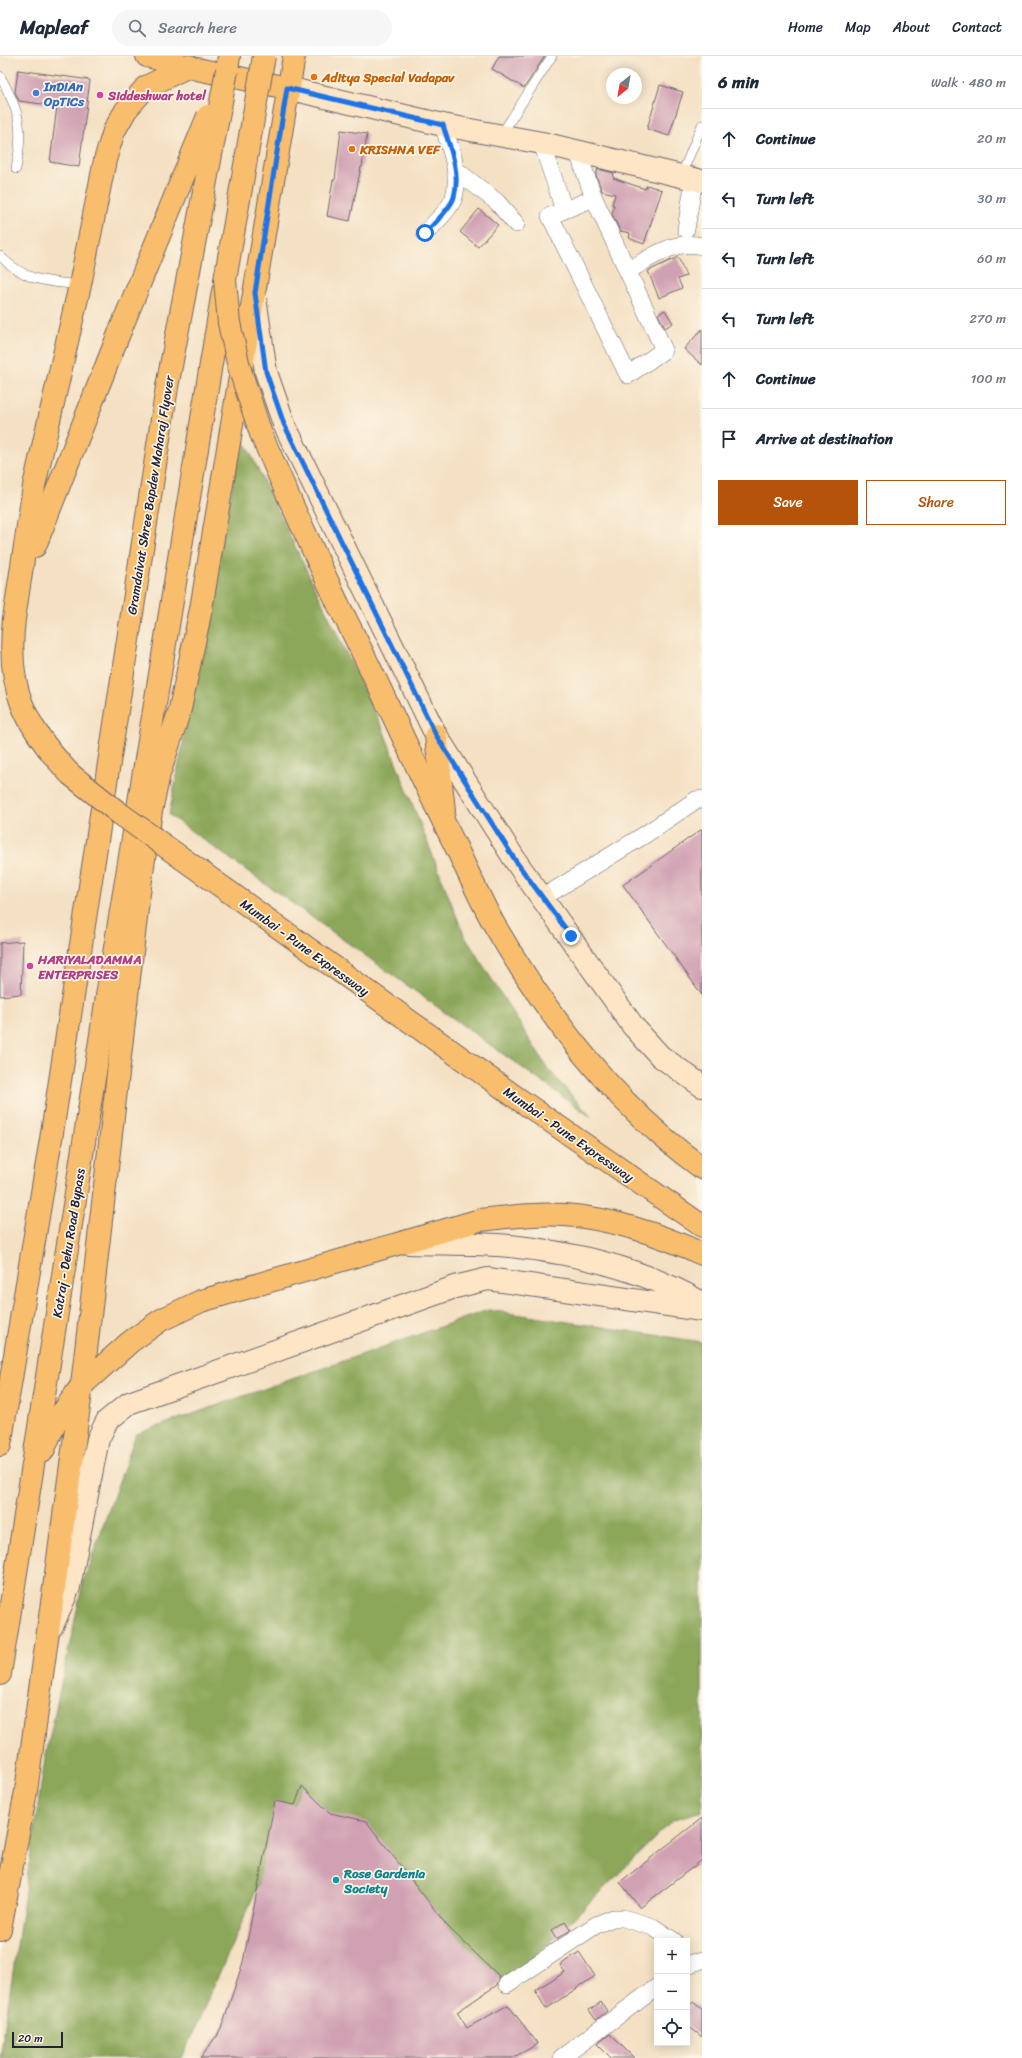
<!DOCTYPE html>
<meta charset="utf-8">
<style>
body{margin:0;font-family:Sriracha,sans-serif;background:#f6f6f7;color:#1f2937}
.controls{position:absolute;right:12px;bottom:12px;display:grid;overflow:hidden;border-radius:0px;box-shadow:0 2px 10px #0003}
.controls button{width:36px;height:36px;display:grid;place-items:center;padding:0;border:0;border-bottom:1px solid #e0e1e3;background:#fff;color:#1f2937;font:20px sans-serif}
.compass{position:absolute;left:606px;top:12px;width:36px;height:36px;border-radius:50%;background:#fff;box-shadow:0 2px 10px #0003;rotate:211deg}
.scale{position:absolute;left:12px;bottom:10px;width:51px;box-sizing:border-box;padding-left:4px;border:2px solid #22223b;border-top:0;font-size:11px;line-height:14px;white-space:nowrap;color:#22223b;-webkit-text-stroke:3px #fcf5e5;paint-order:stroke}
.stop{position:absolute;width:12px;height:12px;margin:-9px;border:3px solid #1a73e8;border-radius:50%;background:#fff}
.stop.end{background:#1a73e8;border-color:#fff;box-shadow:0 1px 4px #0008}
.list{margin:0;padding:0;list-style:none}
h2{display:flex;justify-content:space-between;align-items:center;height:52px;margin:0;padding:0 16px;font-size:17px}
h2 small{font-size:13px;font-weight:400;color:#747a83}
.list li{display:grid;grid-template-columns:26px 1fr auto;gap:12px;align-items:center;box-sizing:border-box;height:60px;padding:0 16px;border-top:1px solid #e0e1e3}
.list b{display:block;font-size:15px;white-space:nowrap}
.list em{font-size:13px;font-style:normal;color:#747a83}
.actions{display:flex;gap:8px;padding:12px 16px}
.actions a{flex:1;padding:9px 0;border:1px solid #b45309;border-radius:0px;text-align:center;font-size:14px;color:#b45309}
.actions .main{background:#b45309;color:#fff}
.icon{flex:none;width:22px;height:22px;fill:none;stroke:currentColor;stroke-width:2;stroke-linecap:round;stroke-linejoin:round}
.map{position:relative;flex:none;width:702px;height:2002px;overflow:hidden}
header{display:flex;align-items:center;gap:24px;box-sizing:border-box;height:56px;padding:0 20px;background:#fff;border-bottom:1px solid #e0e1e3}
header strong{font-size:19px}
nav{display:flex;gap:22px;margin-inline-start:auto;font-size:14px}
.search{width:280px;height:36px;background:#f6f6f7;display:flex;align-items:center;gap:10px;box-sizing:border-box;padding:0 14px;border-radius:22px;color:#747a83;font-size:15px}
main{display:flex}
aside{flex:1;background:#fff}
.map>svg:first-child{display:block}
.forest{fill:#8ca75a;stroke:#57644a}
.building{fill:#d0a0b3}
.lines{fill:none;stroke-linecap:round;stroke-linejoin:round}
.lane-casing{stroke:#6c646b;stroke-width:10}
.street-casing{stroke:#6c646b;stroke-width:18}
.secondary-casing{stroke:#6c646b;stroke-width:24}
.primary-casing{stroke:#6c646b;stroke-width:24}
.highway-casing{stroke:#6c646b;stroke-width:24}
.lane{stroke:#fff;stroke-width:9}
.street{stroke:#fff;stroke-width:17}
.secondary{stroke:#fde5c5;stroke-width:22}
.primary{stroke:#f9be6d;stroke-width:22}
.highway{stroke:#f9be6d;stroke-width:22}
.highway-bridge-casing{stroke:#6c646b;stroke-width:24;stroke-linecap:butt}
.highway-bridge{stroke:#f9be6d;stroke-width:22}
.route{stroke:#1a73e8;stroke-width:5}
.food-dot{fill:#e8710a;stroke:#fcf5e5;stroke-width:1.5}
.shop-dot{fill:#3f7fe0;stroke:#fcf5e5;stroke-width:1.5}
.hotel-dot{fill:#d1479c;stroke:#fcf5e5;stroke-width:1.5}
.culture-dot{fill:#0f9aa8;stroke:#fcf5e5;stroke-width:1.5}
.labels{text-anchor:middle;stroke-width:3.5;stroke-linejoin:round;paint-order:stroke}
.food-label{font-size:13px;font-weight:bold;fill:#c56008;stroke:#fcf5e5;text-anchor:start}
.shop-label{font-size:13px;font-weight:bold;fill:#366cbe;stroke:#fcf5e5;text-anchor:start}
.hotel-label{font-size:13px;font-weight:bold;fill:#b23c85;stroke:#fcf5e5;text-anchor:start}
.street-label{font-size:13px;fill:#22223b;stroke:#fcf5e5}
.culture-label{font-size:13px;font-weight:bold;fill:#0d838f;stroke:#fcf5e5;text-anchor:start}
</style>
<header>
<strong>Mapleaf</strong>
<div class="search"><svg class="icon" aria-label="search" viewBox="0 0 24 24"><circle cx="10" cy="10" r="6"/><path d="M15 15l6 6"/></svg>Search here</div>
<nav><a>Home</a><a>Map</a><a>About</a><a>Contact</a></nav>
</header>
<main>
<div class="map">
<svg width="702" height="2002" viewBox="0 0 702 2002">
<rect width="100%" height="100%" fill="#fcf5e5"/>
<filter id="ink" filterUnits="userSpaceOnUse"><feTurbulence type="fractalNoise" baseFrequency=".025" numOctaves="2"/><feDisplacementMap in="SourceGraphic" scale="8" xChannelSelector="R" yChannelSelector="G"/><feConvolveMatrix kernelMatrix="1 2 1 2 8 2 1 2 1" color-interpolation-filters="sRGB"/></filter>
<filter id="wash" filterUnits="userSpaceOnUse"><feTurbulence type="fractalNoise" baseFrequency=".012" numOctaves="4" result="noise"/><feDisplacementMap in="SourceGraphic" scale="16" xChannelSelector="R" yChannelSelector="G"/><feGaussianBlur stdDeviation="0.9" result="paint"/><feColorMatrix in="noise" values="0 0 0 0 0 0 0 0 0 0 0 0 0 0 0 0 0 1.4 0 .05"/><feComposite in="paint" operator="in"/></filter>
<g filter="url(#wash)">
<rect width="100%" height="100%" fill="#f4e0c3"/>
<g class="forest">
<path d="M242 380 382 671 464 879 548 1013 591 1061 169 759Z"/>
<path d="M488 1254 702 1286V1755L674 1763 507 1928 302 1730 182 2002H0L45 1703 83 1526 136 1378Z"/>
</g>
<g id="blocks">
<g class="building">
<path d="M499 0H545L524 32 492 13Z"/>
<path d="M18 14 90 24 79 111 50 106 57 50 19 45 15 36Z"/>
<path d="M660 29 683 36 669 80 647 73Z"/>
<path d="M341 74 367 78 362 111H361L350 165 327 160 333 124H335Z"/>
<path d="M598 113 614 117 613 122 645 133 647 129 662 134 644 188 629 182 630 177 620 175 612 158 614 149H612L615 138 602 135 596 119Z"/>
<path d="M479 153 498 169 478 191 460 176Z"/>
<path d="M678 201 686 220 678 223 682 232 659 242 648 215Z"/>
<path d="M665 254 673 267 665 272 658 258Z"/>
<path d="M702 273V309L684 293Z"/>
<path d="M702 773V939L623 829Z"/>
<path d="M23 885 21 938 0 940V887Z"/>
<path d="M302 1730 330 1757 366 1765 448 1871 500 1921 497 1929 457 1956 467 1972 508 1949 538 1988 512 2002H201L221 1973 243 1906 275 1745 295 1749Z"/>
<path d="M702 1762V1804L640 1852 620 1826Z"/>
<path d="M565 1865 571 1874 556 1883 551 1875Z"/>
<path d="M579 1896 595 1920 546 1953 535 1934 565 1916 560 1909Z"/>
<path d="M601 1946 607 1955 596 1964 589 1954Z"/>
<path d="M693 1946 702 1953V1981L687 1969V1953Z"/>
<path d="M610 1978 634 2002H611L597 1988Z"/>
</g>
</g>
</g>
<g filter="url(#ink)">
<use href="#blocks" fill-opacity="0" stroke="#6c646b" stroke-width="1"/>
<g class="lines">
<g class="lane-casing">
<g id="lane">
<path d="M0 20C20 56 24 72 16 113"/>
<path d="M501 79 552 0"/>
<path d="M681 120 702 69"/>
<path d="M0 200C27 226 44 225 80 229"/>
</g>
</g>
<g class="street-casing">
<g id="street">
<path d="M542 87 564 154"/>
<path d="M578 97 594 142 664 294 628 319 550 160 594 142"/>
<path d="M456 114 497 146 516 168"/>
<path d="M686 173 694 124"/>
<path d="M425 177C434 168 451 152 454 141 461 117 450 92 443 69"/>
<path d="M636 210C656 198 677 184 702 190"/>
<path d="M542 842 646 778 696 744 702 743"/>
<path d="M687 1909 702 1904"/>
<path d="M507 1928 596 1869 613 1862H623L653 1871 674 1885"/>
<path d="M561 2002 657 1931"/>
</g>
</g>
<g class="secondary-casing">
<g id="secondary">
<path d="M287 32 443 69 542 87 702 125"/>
<path d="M255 242 266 316 284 368 436 679 517 807 633 970 660 1000 702 1030"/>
<path d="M409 1187C443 1188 477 1187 510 1190 576 1197 644 1213 702 1247"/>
<path d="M52 1570 69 1531 98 1383 107 1365 129 1347 455 1231 488 1223 702 1254"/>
</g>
</g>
<g class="primary-casing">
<g id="primary">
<path d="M147 0 197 13 287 32"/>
<path d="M0 1873 26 1735 82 1329 138 844 151 755 159 718 180 653 201 553 294 0"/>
</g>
</g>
<g class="highway-casing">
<g id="highway">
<path d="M227 14 229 0"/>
<path d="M35 490 120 275"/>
<path d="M338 548C380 628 416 712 457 793 469 819 481 845 495 870 548 961 616 1050 702 1112"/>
<path d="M436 679 444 755"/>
<path d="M70 718C24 669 6 631 14 563L34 430 80 229 105 104 114 75 126 54 146 31 189 10"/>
<path d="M183 803 517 1042 702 1170"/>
<path d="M0 1389 51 1083 167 331"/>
<path d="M43 1395 55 1367 82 1329 130 1286 161 1264 201 1245 480 1164C508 1161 537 1157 565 1159 610 1162 662 1179 702 1198"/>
<path d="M0 1618 108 934 223 235"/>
</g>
</g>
<use href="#lane" class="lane"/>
<use href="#street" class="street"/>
<use href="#secondary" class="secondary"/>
<use href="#primary" class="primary"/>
<use href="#highway" class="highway"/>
<g class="highway-bridge-casing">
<g id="highway-bridge">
<path d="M264 0 225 224 229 267 239 311 261 378 289 442 338 548"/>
<path d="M120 275 208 60"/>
<path d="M167 331 227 14"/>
<path d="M70 718 119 757 183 803"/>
</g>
</g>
<use href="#highway-bridge" class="highway-bridge"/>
</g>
</g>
<g class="lines" filter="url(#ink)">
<path class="route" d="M425 177C434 168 451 152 454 141 461 117 450 92 443 69L287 32 255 237 266 316 284 368 436 679 517 807 571 880"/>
</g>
<g class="food-dot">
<circle cx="314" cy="21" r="4"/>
<circle cx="352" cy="93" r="4"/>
</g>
<circle class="shop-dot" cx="36" cy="37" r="4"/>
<g class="hotel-dot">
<circle cx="100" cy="39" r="4"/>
<circle cx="30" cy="910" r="4"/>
</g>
<circle class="culture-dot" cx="336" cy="1824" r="4"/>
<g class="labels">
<g class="food-label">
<text x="322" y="26">Aditya Special Vadapav</text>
<text x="360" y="98">KRISHNA VEF</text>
</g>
<g class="shop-label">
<text x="44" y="35">InDiAn<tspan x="44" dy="15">OpTiCs</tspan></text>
</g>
<g class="hotel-label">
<text x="108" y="44">Siddeshwar hotel</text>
<text x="38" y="908">HARIYALADAMMA<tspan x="38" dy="15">ENTERPRISES</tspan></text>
</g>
<g class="street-label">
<text transform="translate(150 439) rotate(-81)" y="5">Gramdaivat Shree Bapdev Maharaj Flyover</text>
<text transform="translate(305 891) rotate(36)" y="5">Mumbai - Pune Expressway</text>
<text transform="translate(569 1078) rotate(35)" y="5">Mumbai - Pune Expressway</text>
<text transform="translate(68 1187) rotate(-81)" y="5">Katraj - Dehu Road Bypass</text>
</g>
<g class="culture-label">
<text x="344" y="1822">Rose Gardenia<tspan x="344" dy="15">Society</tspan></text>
</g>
</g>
</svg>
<div class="controls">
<button>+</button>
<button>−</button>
<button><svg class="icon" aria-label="locate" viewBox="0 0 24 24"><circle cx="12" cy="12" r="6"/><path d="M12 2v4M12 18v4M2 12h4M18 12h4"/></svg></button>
</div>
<svg class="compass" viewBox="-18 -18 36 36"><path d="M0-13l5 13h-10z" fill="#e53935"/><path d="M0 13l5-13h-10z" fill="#747a83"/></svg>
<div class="scale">20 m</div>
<div class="stop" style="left:425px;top:177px"></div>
<div class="stop end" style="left:571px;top:880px"></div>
</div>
<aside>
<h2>6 min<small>Walk · 480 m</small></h2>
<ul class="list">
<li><svg class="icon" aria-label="ahead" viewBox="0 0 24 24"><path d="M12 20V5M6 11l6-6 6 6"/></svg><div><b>Continue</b></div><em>20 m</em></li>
<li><svg class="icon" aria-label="left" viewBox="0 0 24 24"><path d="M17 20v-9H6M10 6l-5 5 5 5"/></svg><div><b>Turn left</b></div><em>30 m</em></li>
<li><svg class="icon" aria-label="left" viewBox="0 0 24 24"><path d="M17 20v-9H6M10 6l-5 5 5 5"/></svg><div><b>Turn left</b></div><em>60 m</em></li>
<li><svg class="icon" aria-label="left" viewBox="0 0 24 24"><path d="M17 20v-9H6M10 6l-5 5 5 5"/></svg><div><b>Turn left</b></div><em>270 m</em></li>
<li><svg class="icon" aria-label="ahead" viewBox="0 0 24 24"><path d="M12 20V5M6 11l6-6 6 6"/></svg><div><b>Continue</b></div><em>100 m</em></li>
<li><svg class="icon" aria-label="arrive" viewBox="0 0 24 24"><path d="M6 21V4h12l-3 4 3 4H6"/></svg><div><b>Arrive at destination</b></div></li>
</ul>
<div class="actions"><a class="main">Save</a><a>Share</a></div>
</aside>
</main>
